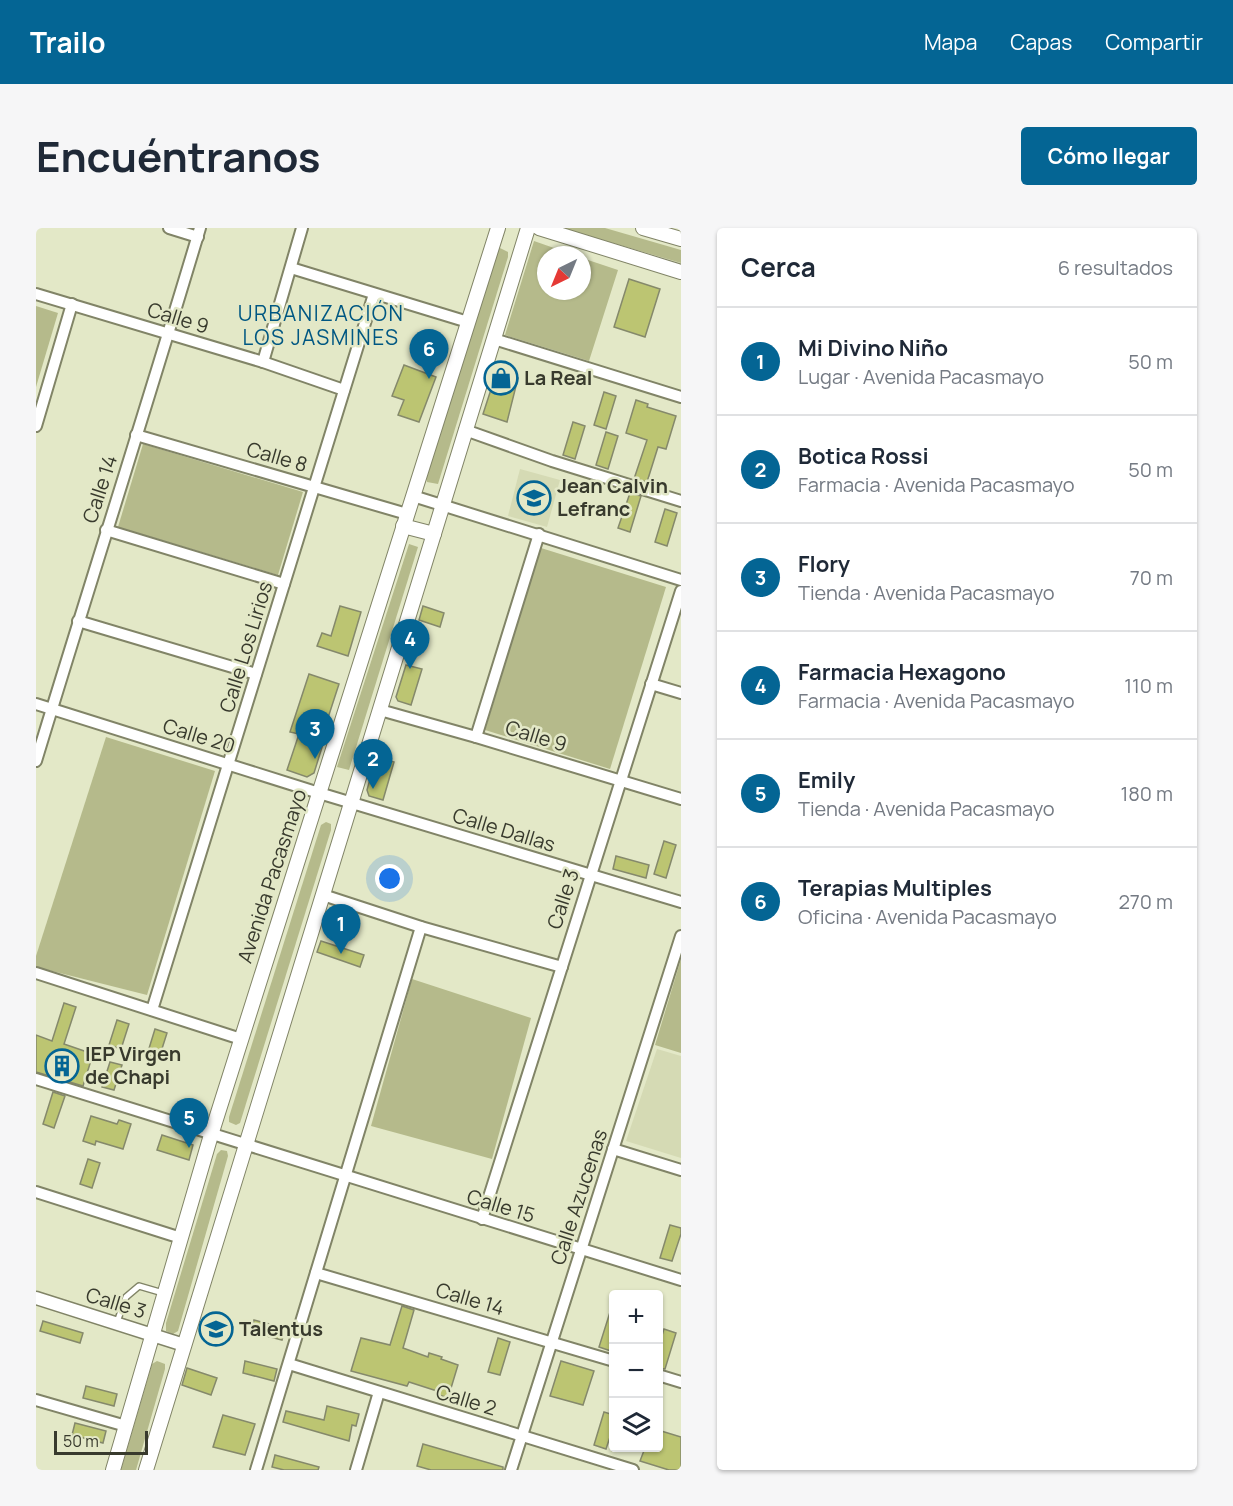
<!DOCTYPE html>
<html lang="es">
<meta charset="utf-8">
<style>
body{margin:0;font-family:Manrope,sans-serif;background:#f6f6f7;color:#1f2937}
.controls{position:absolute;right:18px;bottom:18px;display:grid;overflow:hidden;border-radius:6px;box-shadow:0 2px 4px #0004}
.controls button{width:54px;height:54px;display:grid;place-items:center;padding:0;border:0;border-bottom:2px solid #e0e1e3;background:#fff;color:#1f2937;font:30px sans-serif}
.compass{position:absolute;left:501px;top:18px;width:54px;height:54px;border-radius:50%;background:#fff;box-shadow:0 2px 4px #0004;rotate:223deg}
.scale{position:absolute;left:18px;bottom:15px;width:94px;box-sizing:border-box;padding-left:6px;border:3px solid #383a2d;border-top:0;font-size:16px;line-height:21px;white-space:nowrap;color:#383a2d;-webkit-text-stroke:4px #e3e8c7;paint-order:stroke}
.you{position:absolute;left:354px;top:651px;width:21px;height:21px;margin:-15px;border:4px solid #fff;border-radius:50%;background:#1a73e8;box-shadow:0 0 0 9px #1a73e833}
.badge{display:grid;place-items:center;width:39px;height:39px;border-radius:50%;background:#046594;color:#fff;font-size:20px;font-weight:700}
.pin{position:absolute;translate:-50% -50px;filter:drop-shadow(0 2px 3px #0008)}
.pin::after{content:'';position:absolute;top:32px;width:21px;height:18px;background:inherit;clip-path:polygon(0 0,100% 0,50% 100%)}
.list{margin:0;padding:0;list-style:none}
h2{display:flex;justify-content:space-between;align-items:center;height:78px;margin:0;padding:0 24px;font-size:26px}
h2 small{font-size:20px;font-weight:400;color:#747a83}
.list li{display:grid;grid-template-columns:39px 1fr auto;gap:18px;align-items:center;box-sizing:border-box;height:108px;padding:0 24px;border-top:2px solid #e0e1e3}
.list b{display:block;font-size:22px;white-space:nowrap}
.list p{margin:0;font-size:20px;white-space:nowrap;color:#747a83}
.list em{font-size:20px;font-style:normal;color:#747a83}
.icon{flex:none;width:33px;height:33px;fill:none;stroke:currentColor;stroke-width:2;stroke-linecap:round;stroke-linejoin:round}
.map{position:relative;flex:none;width:645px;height:1242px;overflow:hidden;border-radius:6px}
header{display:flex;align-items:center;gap:36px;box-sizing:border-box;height:84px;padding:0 30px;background:#046594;color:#fff}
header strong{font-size:28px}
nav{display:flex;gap:33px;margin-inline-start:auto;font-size:21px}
.intro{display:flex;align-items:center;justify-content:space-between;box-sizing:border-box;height:144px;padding:0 36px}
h1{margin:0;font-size:42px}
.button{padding:15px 27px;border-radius:6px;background:#046594;color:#fff;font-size:21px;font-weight:700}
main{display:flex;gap:36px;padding:0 36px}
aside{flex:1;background:#fff;border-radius:6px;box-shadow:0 2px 4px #0004}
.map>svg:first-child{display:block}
.built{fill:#d5dab4}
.green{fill:#b5ba8b}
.building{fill:#bcc572;stroke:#85896b;stroke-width:1.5}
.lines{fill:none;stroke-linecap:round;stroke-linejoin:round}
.service-casing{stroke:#818467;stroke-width:8}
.minor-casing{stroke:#818467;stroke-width:14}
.tertiary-casing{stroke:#818467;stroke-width:15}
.secondary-casing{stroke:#818467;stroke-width:16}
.service{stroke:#fff;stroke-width:5}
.minor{stroke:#fff;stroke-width:10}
.tertiary{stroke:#fff;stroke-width:12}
.secondary{stroke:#fff;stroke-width:14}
.labels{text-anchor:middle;stroke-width:5;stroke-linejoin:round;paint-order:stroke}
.street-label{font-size:20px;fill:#383a2d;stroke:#e3e8c7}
.poi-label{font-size:20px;font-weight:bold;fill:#383a2d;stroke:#e3e8c7;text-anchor:start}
.neighbourhood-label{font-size:21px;letter-spacing:1.5px;fill:#005782;stroke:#e3e8c7}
</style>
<header>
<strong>Trailo</strong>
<nav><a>Mapa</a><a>Capas</a><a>Compartir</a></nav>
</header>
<div class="intro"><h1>Encuéntranos</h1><a class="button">Cómo llegar</a></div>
<main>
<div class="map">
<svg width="645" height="1242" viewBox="0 0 645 1242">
<rect width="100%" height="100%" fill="#e3e8c7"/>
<g class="built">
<path d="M484 241 524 252 511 299 472 288Z"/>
<path d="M621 821 645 828V930L590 913Z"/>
</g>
<g class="green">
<path d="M526 0H569L645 22V35Z"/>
<path d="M498 13 538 27H510V63H546V30L582 42 553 133 469 107Z"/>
<path d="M464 20 472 24V29L402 256 391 254 390 247 460 24Z"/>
<path d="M0 78 22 85 0 159Z"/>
<path d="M107 216 267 264 242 347 82 299Z"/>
<path d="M373 316 382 319 313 542 301 539Z"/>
<path d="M505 320 630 359 574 541 449 502Z"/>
<path d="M70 509 179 543 111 767 0 739V728Z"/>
<path d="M290 594 295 596V602L204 895 200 897 193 894V889L285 597Z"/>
<path d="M645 731V825L619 817Z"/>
<path d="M376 751 495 790 456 931 335 898Z"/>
<path d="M185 922 191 923 192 928 142 1103 137 1106 130 1103V1095L181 926Z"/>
<path d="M121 1133 129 1136V1141L100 1242H85L116 1136Z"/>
</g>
<g class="building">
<path d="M593 51 624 61 609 109 578 99Z"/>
<path d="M368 137 400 149 383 194 362 187 368 172 356 168Z"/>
<path d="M461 143 482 150 471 194 447 186Z"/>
<path d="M568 164 580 168 570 201 558 197Z"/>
<path d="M600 172 612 176 611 179 640 188 630 221 622 219 611 254 598 251 611 212 590 205Z"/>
<path d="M537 194 549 198 539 231 527 227Z"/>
<path d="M570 204 582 208 572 241 560 237Z"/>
<path d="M594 265 605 268 594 304 582 300Z"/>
<path d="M629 281 641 285 631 318 619 314Z"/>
<path d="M304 378 325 384 312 428 281 418 286 405 295 408Z"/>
<path d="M387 378 408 385 404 399 383 392Z"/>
<path d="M370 437 386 441 375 477 362 473 360 469Z"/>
<path d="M273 446 303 456 289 499 292 500 278 545 271 549 251 542 263 506 254 504Z"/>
<path d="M340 529 358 534 347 572 333 568 331 562Z"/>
<path d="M628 613 640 617 630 650 618 646Z"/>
<path d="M580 628 613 637 610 650 577 641Z"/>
<path d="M285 713 328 727 324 739 281 724Z"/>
<path d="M28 775 40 779 28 816 57 826 47 858 0 844V807L16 813Z"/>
<path d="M81 792 93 796 85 821 73 817Z"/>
<path d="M119 801 131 805 123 830 111 827Z"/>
<path d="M74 834 86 837 78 862 66 859Z"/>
<path d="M17 864 29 868 18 900 7 896Z"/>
<path d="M55 888 81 896 83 892 95 896 87 921 60 913 59 917 47 913Z"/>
<path d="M126 907 157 917 153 932 121 922Z"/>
<path d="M52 931 64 935 56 960 44 956Z"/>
<path d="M634 997 645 1000V1006L636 1033 624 1030Z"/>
<path d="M366 1078 378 1082 367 1120 392 1129 393 1125 406 1129 405 1131 422 1137 412 1170 400 1166 401 1163 373 1154 371 1158 315 1143 325 1110 354 1117Z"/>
<path d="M575 1081H578V1116L575 1123 563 1119Z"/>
<path d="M167 1090 197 1099 193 1112 163 1103Z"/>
<path d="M218 1092 249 1100 246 1112 215 1104Z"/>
<path d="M7 1093 47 1105 44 1115 4 1103Z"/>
<path d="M628 1101 640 1105 629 1141 622 1140V1120Z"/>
<path d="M462 1110 474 1114 464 1147 452 1144Z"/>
<path d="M209 1133 241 1141 238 1153 207 1145Z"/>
<path d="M525 1133 558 1143 547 1177 514 1168Z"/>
<path d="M151 1140 181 1150 175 1167 146 1157Z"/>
<path d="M50 1158 81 1166 78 1178 47 1170Z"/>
<path d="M291 1178 323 1186 320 1198 316 1197 313 1213 247 1194 250 1183 288 1192Z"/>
<path d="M568 1184 578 1187V1197L570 1221 558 1217Z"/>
<path d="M187 1187 219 1196 209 1227 177 1219Z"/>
<path d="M39 1195 70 1203 67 1215 36 1207Z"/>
<path d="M622 1202 645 1209V1242H633L604 1233 609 1220H622Z"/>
<path d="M387 1216 467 1239V1242H395L381 1238Z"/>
<path d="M239 1227 283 1239 282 1242H248L236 1239Z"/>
</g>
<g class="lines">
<g class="service-casing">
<path id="service" d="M81 1094 90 1069 103 1058 127 1065"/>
</g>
<g class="minor-casing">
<g id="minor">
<path d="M133 0 162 9"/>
<path d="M255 40 432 94"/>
<path d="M0 66 227 134 308 162"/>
<path d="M458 111 645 169"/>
<path d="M227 134 266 0"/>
<path d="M0 198 36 76"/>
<path d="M429 202 516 233 645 273"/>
<path d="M100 207 371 286"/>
<path d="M377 268 645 352"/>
<path d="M70 302 248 356"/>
<path d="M42 393 220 446"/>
<path d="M615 456 645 465"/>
<path d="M0 476 283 565 645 674"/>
<path d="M344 482 440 509 645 571"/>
<path d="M440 509 503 306"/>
<path d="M0 533C54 355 111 178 164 0"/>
<path d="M287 667 385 699 526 739"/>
<path d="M0 745 205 811"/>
<path d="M116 782 338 66"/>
<path d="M0 851 645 1052"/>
<path d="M577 921 645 942"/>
<path d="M0 964 145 1010"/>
<path d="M446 991 645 363"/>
<path d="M280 1045 578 1133"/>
<path d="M253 1136 597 1242"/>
<path d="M622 1147 645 1154"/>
<path d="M0 1172 90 1198"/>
<path d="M220 1242 385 699"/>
<path d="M320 1242 343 1164"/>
<path d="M475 1242 645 708"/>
</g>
</g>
<g class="tertiary-casing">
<path id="tertiary" d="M0 1070 148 1117"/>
</g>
<g class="secondary-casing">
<g id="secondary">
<path d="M503 0 645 44"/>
<path d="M607 0 645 11"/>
<path d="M367 298 398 306"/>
<path d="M77 1242 175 907 462 0"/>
<path d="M110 1242 492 0"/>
</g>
</g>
<use href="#service" class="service"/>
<use href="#minor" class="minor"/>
<use href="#tertiary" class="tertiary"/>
<use href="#secondary" class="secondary"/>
</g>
<defs>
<g id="shop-ring" transform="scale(1.725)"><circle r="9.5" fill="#e3e8c7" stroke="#046594" stroke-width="1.5"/><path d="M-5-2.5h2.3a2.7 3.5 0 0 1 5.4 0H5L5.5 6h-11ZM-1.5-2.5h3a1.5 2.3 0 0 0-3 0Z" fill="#046594"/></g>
<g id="school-ring" transform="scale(1.725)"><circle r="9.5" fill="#e3e8c7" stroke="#046594" stroke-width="1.5"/><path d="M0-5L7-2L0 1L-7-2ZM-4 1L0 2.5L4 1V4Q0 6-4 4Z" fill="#046594"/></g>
<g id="building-ring" transform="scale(1.725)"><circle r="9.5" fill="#e3e8c7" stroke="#046594" stroke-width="1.5"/><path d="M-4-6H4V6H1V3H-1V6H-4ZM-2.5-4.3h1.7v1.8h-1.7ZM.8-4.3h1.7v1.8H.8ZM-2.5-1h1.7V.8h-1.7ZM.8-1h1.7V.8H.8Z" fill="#046594"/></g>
</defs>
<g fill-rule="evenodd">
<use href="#shop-ring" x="465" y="150"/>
<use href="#school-ring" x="498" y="270"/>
<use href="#building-ring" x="26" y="838"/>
<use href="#school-ring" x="180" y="1101"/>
</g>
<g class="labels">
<g class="street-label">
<text transform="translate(142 90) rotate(17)" y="7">Calle 9</text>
<text transform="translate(241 229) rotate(16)" y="7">Calle 8</text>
<text transform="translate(64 261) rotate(-72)" y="7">Calle 14</text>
<text transform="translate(210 419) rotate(-73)" y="7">Calle Los Lirios</text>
<text transform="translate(163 508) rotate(17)" y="7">Calle 20</text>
<text transform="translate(500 508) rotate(17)" y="7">Calle 9</text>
<text transform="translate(468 602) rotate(17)" y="7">Calle Dallas</text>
<text transform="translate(236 648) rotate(-72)" y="7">Avenida Pacasmayo</text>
<text transform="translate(527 671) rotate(-72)" y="7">Calle 3</text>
<text transform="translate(543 969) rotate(-72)" y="7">Calle Azucenas</text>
<text transform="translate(465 978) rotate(17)" y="7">Calle 15</text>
<text transform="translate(434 1071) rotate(16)" y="7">Calle 14</text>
<text transform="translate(80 1075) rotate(17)" y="7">Calle 3</text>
<text transform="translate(430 1172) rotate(17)" y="7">Calle 2</text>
</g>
<g class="poi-label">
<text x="488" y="157">La Real</text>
<text x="521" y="265">Jean Calvin<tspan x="521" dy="23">Lefranc</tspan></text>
<text x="49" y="833">IEP Virgen<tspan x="49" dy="23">de Chapi</tspan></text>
<text x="203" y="1108">Talentus</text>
</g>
<g class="neighbourhood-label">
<text x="285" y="93">URBANIZACIÓN<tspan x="285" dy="24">LOS JASMINES</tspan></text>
</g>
</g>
</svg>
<div class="controls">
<button>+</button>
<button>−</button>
<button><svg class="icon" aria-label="layers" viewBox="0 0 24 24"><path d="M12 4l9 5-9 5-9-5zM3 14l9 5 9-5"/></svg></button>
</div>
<svg class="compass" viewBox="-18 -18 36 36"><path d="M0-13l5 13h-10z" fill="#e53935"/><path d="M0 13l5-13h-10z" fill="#747a83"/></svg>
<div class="scale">50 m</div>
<div class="you"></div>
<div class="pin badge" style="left:305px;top:726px">1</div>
<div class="pin badge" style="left:337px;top:561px">2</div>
<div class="pin badge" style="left:279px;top:531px">3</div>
<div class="pin badge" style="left:374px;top:441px">4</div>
<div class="pin badge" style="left:153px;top:920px">5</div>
<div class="pin badge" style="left:393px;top:151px">6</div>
</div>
<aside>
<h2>Cerca<small>6 resultados</small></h2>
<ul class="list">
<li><span class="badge">1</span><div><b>Mi Divino Niño</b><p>Lugar · Avenida Pacasmayo</p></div><em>50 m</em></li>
<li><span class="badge">2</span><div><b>Botica Rossi</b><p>Farmacia · Avenida Pacasmayo</p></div><em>50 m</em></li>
<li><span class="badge">3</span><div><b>Flory</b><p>Tienda · Avenida Pacasmayo</p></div><em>70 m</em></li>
<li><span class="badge">4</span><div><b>Farmacia Hexagono</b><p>Farmacia · Avenida Pacasmayo</p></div><em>110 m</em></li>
<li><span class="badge">5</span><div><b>Emily</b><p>Tienda · Avenida Pacasmayo</p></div><em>180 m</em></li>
<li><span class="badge">6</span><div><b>Terapias Multiples</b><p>Oficina · Avenida Pacasmayo</p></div><em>270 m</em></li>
</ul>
</aside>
</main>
